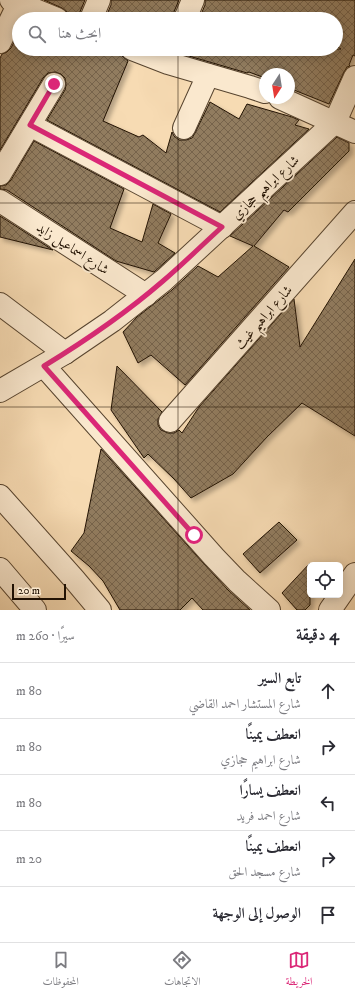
<!DOCTYPE html>
<html lang="ar">
<meta charset="utf-8">
<style>
body{margin:0;font-family:"IM FELL DW Pica",Amiri,serif;background:#f7f7f7;color:#2b2b33;direction:rtl}
.controls{position:absolute;right:12px;bottom:12px;display:grid;overflow:hidden;border-radius:6px;box-shadow:0 2px 10px #0003}
.controls button{width:36px;height:36px;display:grid;place-items:center;padding:0;border:0;border-bottom:1px solid #e1e1e2;background:#fff;color:#2b2b33;font:20px sans-serif}
.compass{position:absolute;left:259px;top:68px;width:36px;height:36px;border-radius:50%;background:#fff;box-shadow:0 2px 10px #0003;rotate:192deg}
.scale{position:absolute;left:12px;bottom:10px;width:54px;box-sizing:border-box;padding-left:4px;border:2px solid #221203;border-top:0;font-size:11px;line-height:14px;white-space:nowrap;color:#221203;-webkit-text-stroke:3px #fae8ce;paint-order:stroke}
.stop{position:absolute;width:12px;height:12px;margin:-9px;border:3px solid #db2777;border-radius:50%;background:#fff}
.stop.end{background:#db2777;border-color:#fff;box-shadow:0 1px 4px #0008}
.list{margin:0;padding:0;list-style:none}
h2{display:flex;justify-content:space-between;align-items:center;height:52px;margin:0;padding:0 16px;font-size:17px}
h2 small{font-size:13px;font-weight:400;color:#7c7c81}
.list li{display:grid;grid-template-columns:26px 1fr auto;gap:12px;align-items:center;box-sizing:border-box;height:56px;padding:0 16px;border-top:1px solid #e1e1e2}
.list b{display:block;font-size:15px;white-space:nowrap}
.list p{margin:0;font-size:13px;white-space:nowrap;color:#7c7c81}
.list em{font-size:13px;font-style:normal;color:#7c7c81}
.icon{flex:none;width:22px;height:22px;fill:none;stroke:currentColor;stroke-width:2;stroke-linecap:round;stroke-linejoin:round}
.map{position:relative;flex:none;width:355px;height:610px;overflow:hidden;direction:ltr}
.search{position:absolute;background:#fff;box-shadow:0 2px 10px #0003;left:12px;right:12px;top:12px;height:44px;display:flex;align-items:center;gap:10px;box-sizing:border-box;padding:0 14px;border-radius:22px;color:#7c7c81;font-size:15px}
.sheet{height:332px;background:#fff}
nav{display:flex;justify-content:space-around;align-items:center;box-sizing:border-box;height:56px;border-top:1px solid #e1e1e2;background:#fff;font-size:11px;color:#7c7c81}
nav a{display:grid;justify-items:center;gap:2px}
nav .on{color:#db2777}
.map>svg:first-child{display:block}
.building{fill:url(#building-cross-hatch);stroke:#221203;filter:url(#shadow)}
.lines{fill:none;stroke-linecap:round;stroke-linejoin:round}
.minor-casing{stroke:#57442f;stroke-width:24}
.minor{stroke:#fae8ce;stroke-width:22}
.route{stroke:#db2777;stroke-width:5}
.grid{fill:none;stroke:#221203;stroke-width:1;stroke-opacity:0.55}
.labels{text-anchor:middle;stroke-width:3.5;stroke-linejoin:round;paint-order:stroke}
.street-label{font-size:14px;fill:#221203;stroke:#fae8ce}
</style>
<div class="map">
<svg width="355" height="610" viewBox="0 0 355 610">
<defs>
<pattern id="building-cross-hatch" width="8" height="8" patternUnits="userSpaceOnUse"><rect width="8" height="8" fill="#917b5f"/><path d="M0 0l8 8M0 8l8-8" fill="none" stroke="#76634c"/></pattern>
<filter id="shadow"><feDropShadow dx="3.5" dy="3.5" stdDeviation="2" flood-color="#0004"/></filter>
</defs>
<rect width="100%" height="100%" fill="#f7dbb3"/>
<filter id="stains"><feTurbulence type="fractalNoise" baseFrequency=".005" numOctaves="4"/><feColorMatrix values="0 0 0 0 .2 0 0 0 0 .09 0 0 0 0 .02 0 0 0 .5 -.17"/></filter>
<radialGradient id="worn" r=".72"><stop offset=".6" stop-color="#630" stop-opacity="0"/><stop offset="1" stop-color="#630" stop-opacity=".3"/></radialGradient>
<g class="building">
<path d="M44 0H85L79 14V19H71L69 18 67 12 62 8Z"/>
<path d="M111 0H179L173 14V19H105L111 5Z"/>
<path d="M205 0H355V56L353 55 349 65 350 66 347 67 344 72 329 104 289 88V74H265V78L249 72 247 73 182 54 173 49H341L336 46V19H199L205 5Z"/>
<path d="M19 32V49H120L122 56 128 61 103 121 139 137 143 135 166 153 172 132 174 136 179 140H186L192 138 195 133 210 102 239 119 247 104 292 117 299 120 295 125 309 129 220 212 47 120 65 90 66 85 65 78 61 74 55 72 48 73 43 78 0 150V58L2 54 7 52 11 48Z"/>
<path d="M337 137 349 143V151L288 212 284 210 254 246 289 267 185 385 151 355 138 363 123 332 137 317 172 290 198 266 218 277 253 246 230 236Z"/>
<path d="M34 141 124 189 110 228 142 242 153 204 171 214 158 243 175 253 154 272 116 261 7 190 0 189V186L6 185 11 180Z"/>
<path d="M0 216 53 250 0 237Z"/>
<path d="M355 259V436L302 403 267 437 233 474 191 498 174 479 148 454 144 458 111 410 117 366 162 412 158 419V425L161 430 168 433H174L179 430 182 433 199 407 294 299 300 347Z"/>
<path d="M101 449 205 565 228 590 250 610H203L192 598 180 610H120L103 581 89 566 71 551 84 533Z"/>
<path d="M279 522 297 540 260 573 243 554Z"/>
<path d="M310 563V605L305 610H297L282 593Z"/>
</g>
<g class="lines">
<g class="minor-casing">
<g id="minor">
<path d="M11 0 57 19"/>
<path d="M91 19 99 0"/>
<path d="M185 19 193 0"/>
<path d="M0 42 19 3"/>
<path d="M132 49 168 63 250 87 265 92"/>
<path d="M280 98 355 132"/>
<path d="M30 125 222 227"/>
<path d="M184 128 208 75"/>
<path d="M0 174 54 84"/>
<path d="M0 201 146 295"/>
<path d="M0 304 65 353"/>
<path d="M44 366 214 557 237 581 269 610"/>
<path d="M0 391 65 353 112 321 164 280 335 122 355 77"/>
<path d="M170 421 355 212"/>
<path d="M0 496 74 579 100 610"/>
<path d="M0 569 35 610"/>
<path d="M330 610 355 574"/>
</g>
</g>
<use href="#minor" class="minor"/>
</g>
<g class="lines">
<path class="route" d="M54 84 30 125 222 227C202 245 183 264 163 281 126 313 85 341 44 366L194 535"/>
</g>
<path class="grid" d="M178 0V19M178 49V610M0 203H355M0 407H355"/>
<g class="labels">
<g class="street-label">
<text transform="translate(265 187) rotate(-43)" y="5">شارع ابراهيم حجازي</text>
<text transform="translate(73 248) rotate(33)" y="5">شارع اسماعيل زايد</text>
<text transform="translate(263 317) rotate(-49)" y="5">شارع ابراهيم غيث</text>
</g>
</g>
<rect width="100%" height="100%" filter="url(#stains)"/>
<rect width="100%" height="100%" fill="url(#worn)"/>
</svg>
<div class="controls">
<button><svg class="icon" aria-label="locate" viewBox="0 0 24 24"><circle cx="12" cy="12" r="6"/><path d="M12 2v4M12 18v4M2 12h4M18 12h4"/></svg></button>
</div>
<svg class="compass" viewBox="-18 -18 36 36"><path d="M0-13l5 13h-10z" fill="#e53935"/><path d="M0 13l5-13h-10z" fill="#7c7c81"/></svg>
<div class="scale">20 m</div>
<div class="stop" style="left:194px;top:535px"></div>
<div class="stop end" style="left:54px;top:84px"></div>
<div class="search"><svg class="icon" aria-label="search" viewBox="0 0 24 24"><circle cx="10" cy="10" r="6"/><path d="M15 15l6 6"/></svg>ابحث هنا</div>
</div>
<section class="sheet">
<h2>4 دقيقة<small>سيرًا · 260 m</small></h2>
<ul class="list">
<li><svg class="icon" aria-label="ahead" viewBox="0 0 24 24"><path d="M12 20V5M6 11l6-6 6 6"/></svg><div><b>تابع السير</b><p>شارع المستشار احمد القاضي</p></div><em>80 m</em></li>
<li><svg class="icon" aria-label="right" viewBox="0 0 24 24"><path d="M7 20v-9h11M14 6l5 5-5 5"/></svg><div><b>انعطف يمينًا</b><p>شارع ابراهيم حجازي</p></div><em>80 m</em></li>
<li><svg class="icon" aria-label="left" viewBox="0 0 24 24"><path d="M17 20v-9H6M10 6l-5 5 5 5"/></svg><div><b>انعطف يسارًا</b><p>شارع احمد فريد</p></div><em>80 m</em></li>
<li><svg class="icon" aria-label="right" viewBox="0 0 24 24"><path d="M7 20v-9h11M14 6l5 5-5 5"/></svg><div><b>انعطف يمينًا</b><p>شارع مسجد الحق</p></div><em>20 m</em></li>
<li><svg class="icon" aria-label="arrive" viewBox="0 0 24 24"><path d="M6 21V4h12l-3 4 3 4H6"/></svg><div><b>الوصول إلى الوجهة</b></div></li>
</ul>
</section>
<nav>
<a class="on"><svg class="icon" aria-label="map" viewBox="0 0 24 24"><path d="M3 6l6-2 6 2 6-2v14l-6 2-6-2-6 2zM9 4v14M15 6v14"/></svg>الخريطة</a>
<a><svg class="icon" aria-label="directions" viewBox="0 0 24 24"><path d="M12 3l9 9-9 9-9-9zM9 14v-3h6M13 9l2 2-2 2"/></svg>الاتجاهات</a>
<a><svg class="icon" aria-label="saved" viewBox="0 0 24 24"><path d="M7 4h10v16l-5-4-5 4z"/></svg>المحفوظات</a>
</nav>
